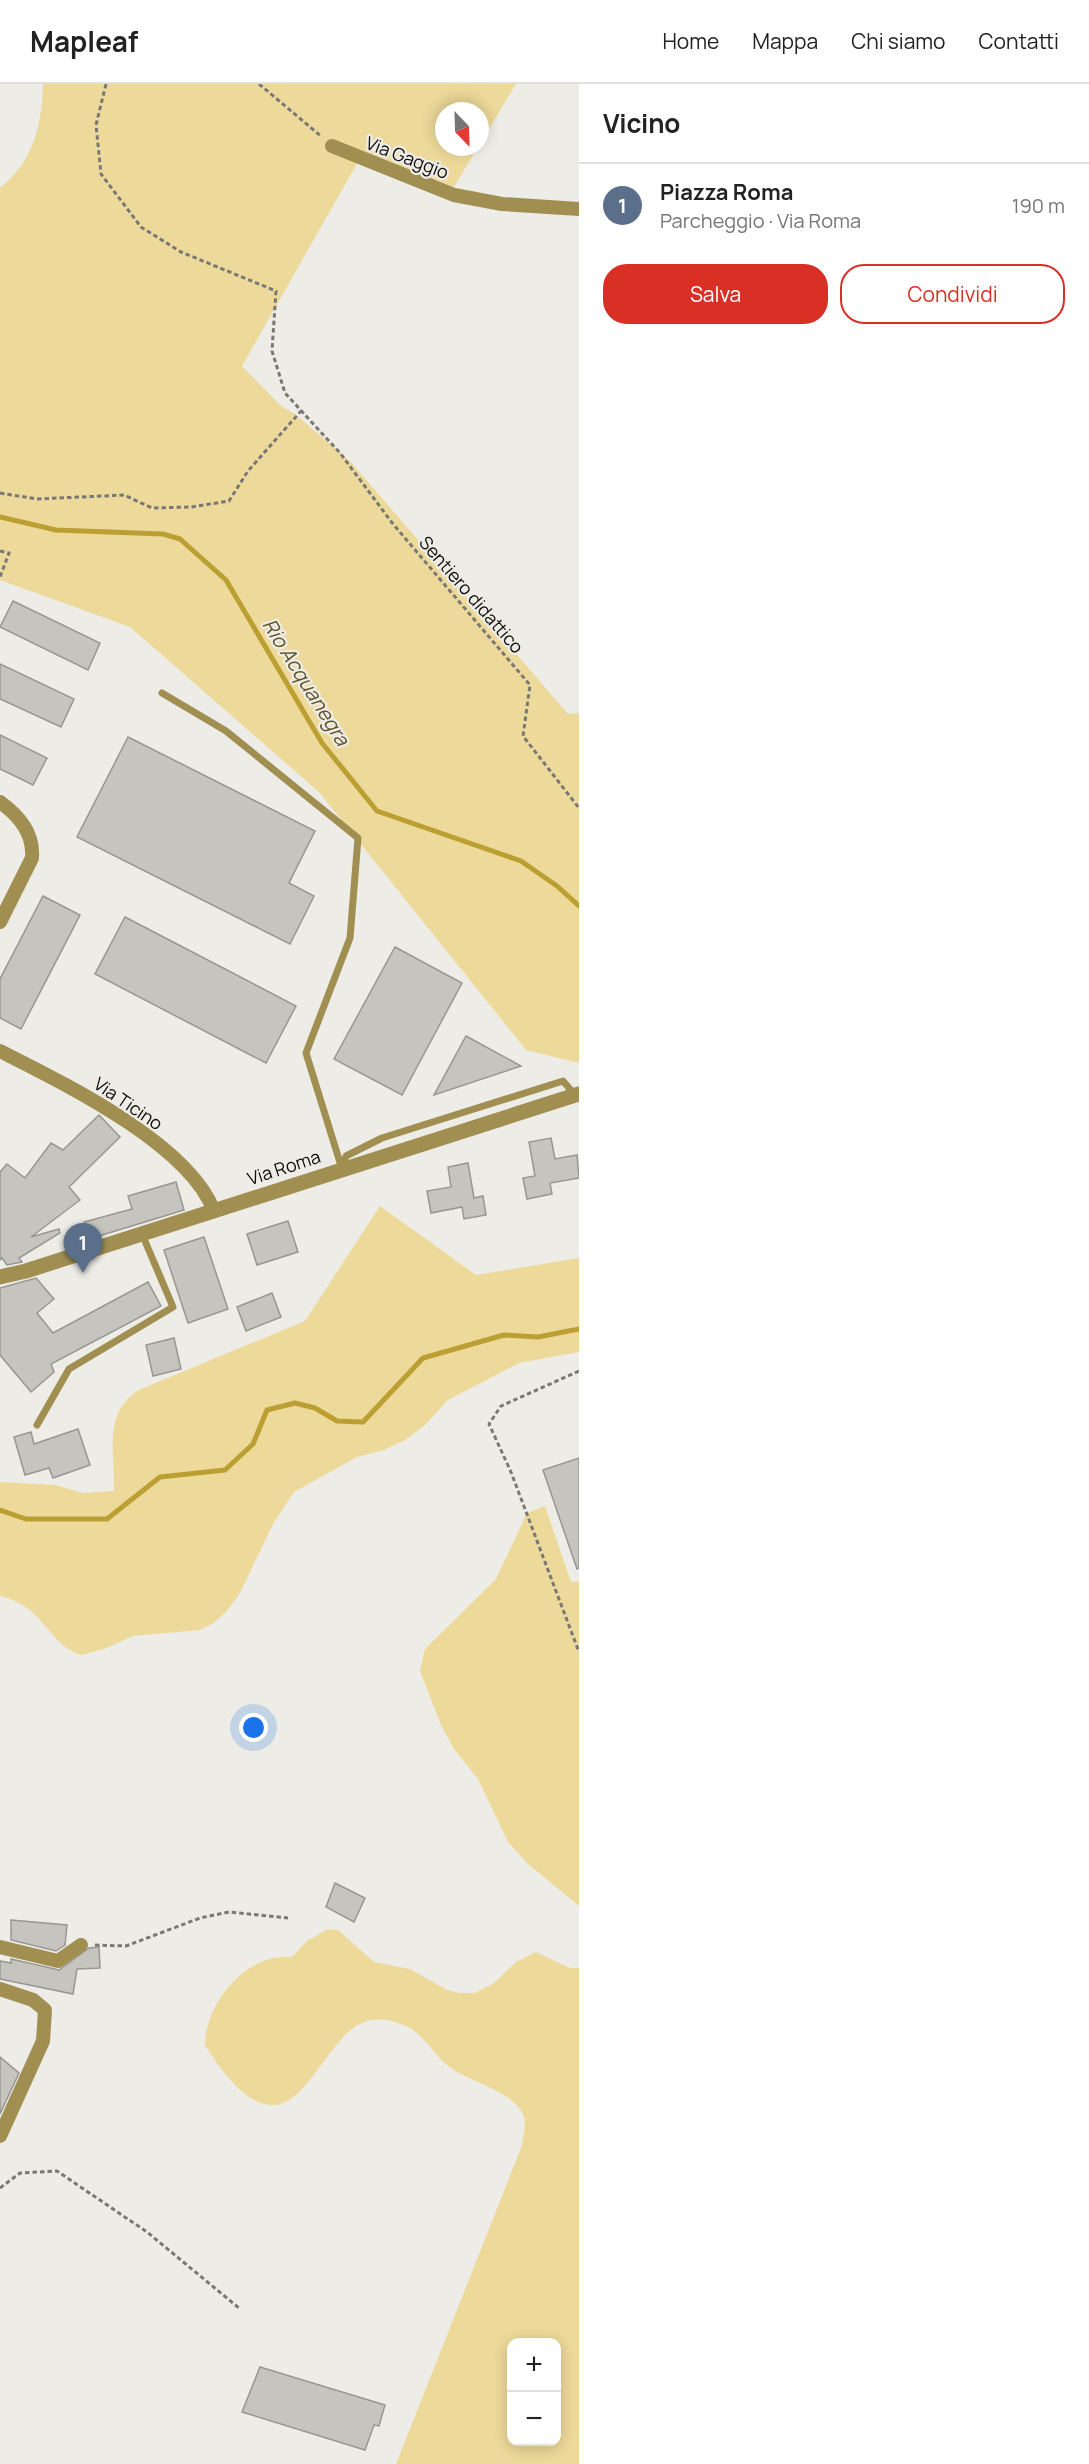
<!DOCTYPE html>
<html lang="it">
<meta charset="utf-8">
<style>
body{margin:0;font-family:Manrope,sans-serif;background:#f6f6f6;color:#222}
.controls{position:absolute;right:18px;bottom:18px;display:grid;overflow:hidden;border-radius:12px;box-shadow:0 3px 15px #0003}
.controls button{width:54px;height:54px;display:grid;place-items:center;padding:0;border:0;border-bottom:2px solid #e0e0e0;background:#fff;color:#222;font:30px sans-serif}
.compass{position:absolute;left:435px;top:18px;width:54px;height:54px;border-radius:50%;background:#fff;box-shadow:0 3px 15px #0003;rotate:157deg}
.you{position:absolute;left:254px;top:1644px;width:21px;height:21px;margin:-15px;border:4px solid #fff;border-radius:50%;background:#1a73e8;box-shadow:0 0 0 9px #1a73e833}
.badge{display:grid;place-items:center;width:39px;height:39px;border-radius:50%;background:#d93025;color:#fff;font-size:20px;font-weight:700}
.pin{position:absolute;translate:-50% -50px;filter:drop-shadow(0 2px 3px #0008)}
.pin::after{content:'';position:absolute;top:32px;width:21px;height:18px;background:inherit;clip-path:polygon(0 0,100% 0,50% 100%)}
.list{margin:0;padding:0;list-style:none}
h2{display:flex;justify-content:space-between;align-items:center;height:78px;margin:0;padding:0 24px;font-size:26px}
h2 small{font-size:20px;font-weight:400;color:#767676}
.list li{display:grid;grid-template-columns:39px 1fr auto;gap:18px;align-items:center;box-sizing:border-box;height:84px;padding:0 24px;border-top:2px solid #e0e0e0}
.list b{display:block;font-size:22px;white-space:nowrap}
.list p{margin:0;font-size:20px;white-space:nowrap;color:#767676}
.list em{font-size:20px;font-style:normal;color:#767676}
.actions{display:flex;gap:12px;padding:18px 24px}
.actions a{flex:1;padding:14px 0;border:2px solid #d93025;border-radius:24px;text-align:center;font-size:21px;color:#d93025}
.actions .main{background:#d93025;color:#fff}
.map{position:relative;flex:none;width:579px;height:2380px;overflow:hidden}
header{display:flex;align-items:center;gap:36px;box-sizing:border-box;height:84px;padding:0 30px;background:#fff;border-bottom:2px solid #e0e0e0}
header strong{font-size:28px}
nav{display:flex;gap:33px;margin-inline-start:auto;font-size:21px}
main{display:flex}
aside{flex:1;background:#fff}
.map>svg:first-child{display:block}
.green{fill:#edda9a;fill-rule:evenodd}
.lines{fill:none;stroke-linecap:round;stroke-linejoin:round}
.stream{stroke:#bc9f33;stroke-width:5}
.building{fill:#c5c4bf;stroke:#989692;stroke-width:1.5}
.path{stroke:#797875;stroke-width:3;stroke-dasharray:4.5 3;stroke-linecap:butt}
.service{stroke:#a18f52;stroke-width:7}
.minor{stroke:#a18f52;stroke-width:14}
.tertiary{stroke:#a18f52;stroke-width:15}
.labels{text-anchor:middle;stroke-width:4.5;stroke-linejoin:round;paint-order:stroke}
.street-label{font-size:18px;fill:#0e0e0c;stroke:#eeece7}
.water-label{font-size:20px;font-style:italic;fill:#5f5328;stroke:#eeece7}
</style>
<header>
<strong>Mapleaf</strong>
<nav><a>Home</a><a>Mappa</a><a>Chi siamo</a><a>Contatti</a></nav>
</header>
<main>
<div class="map">
<svg width="579" height="2380" viewBox="0 0 579 2380">
<rect width="100%" height="100%" fill="#eeece7"/>
<g class="green">
<path d="M43 0H516L480 60V27H444V63H478L454 103 363 69 242 282 281 322 295 330 350 377 568 630 579 629V979L526 966 319 708 130 543 0 496V104C33 78 42 41 43 0Z"/>
<path d="M380 1122 476 1191 579 1174V1268L519 1279 448 1316 424 1342 405 1356 384 1366 357 1373 294 1408 273 1440 240 1509 226 1528 212 1540 199 1546 133 1552 104 1565 81 1571C48 1561 45 1522 0 1512V1398L55 1401 83 1409 114 1407C115 1370 102 1326 141 1305L305 1237Z"/>
<path d="M545 1422 571 1498 579 1497V1822L528 1780 508 1758 478 1695 454 1665 441 1641 420 1587 425 1565 496 1495 527 1429Z"/>
<path d="M328 1845 338 1846 374 1878 410 1885 447 1906 460 1909H475L494 1899 516 1878 536 1868 570 1884H579V2380H396L521 2064C523 2052 528 2039 522 2028 511 2009 475 1998 457 1988 436 1977 427 1952 406 1942 391 1935 373 1932 358 1941 329 1957 306 2019 275 2021 245 2023 219 1983 205 1961 205 1919 247 1868 292 1873L307 1857ZM556 2258V2358H512V2258Z"/>
</g>
<g class="lines">
<g class="stream">
<path d="M0 433 56 446 163 450 180 455 226 496 322 659 377 727 521 777 557 802 579 822"/>
<path d="M0 1426 26 1435H107L160 1393 225 1386 253 1360 267 1326 295 1319 315 1324 337 1337 363 1338 423 1274 504 1251 538 1253 579 1245"/>
</g>
</g>
<g class="building">
<path d="M13 517 100 559 88 586 0 543Z"/>
<path d="M0 580 74 615 61 643 0 615Z"/>
<path d="M0 651 47 674 33 701 0 685Z"/>
<path d="M128 653 315 747 289 799 314 812 290 860 77 753Z"/>
<path d="M43 812 80 831 21 945 0 934V895Z"/>
<path d="M125 833 296 922 266 979 95 890Z"/>
<path d="M395 863 462 899 402 1011 334 975Z"/>
<path d="M466 952 521 982 434 1011Z"/>
<path d="M99 1031 120 1053 69 1103 80 1116 31 1153 59 1145 60 1149 19 1174 22 1178 7 1181 2 1174 0 1176V1088L7 1080 25 1094 51 1059 63 1066Z"/>
<path d="M551 1054 555 1075 577 1071 579 1094 550 1099 552 1110 527 1115 523 1094 535 1092 529 1058Z"/>
<path d="M468 1079 474 1114 483 1112 486 1131 464 1135 462 1123 431 1129 427 1107 451 1103 448 1083Z"/>
<path d="M176 1098 184 1126 89 1155 84 1138 132 1125 128 1112Z"/>
<path d="M288 1137 298 1168 257 1181 247 1150Z"/>
<path d="M204 1153 228 1225 188 1239 164 1166Z"/>
<path d="M36 1194 54 1215 37 1229 53 1249 148 1198 161 1222 51 1280 54 1288 31 1308 0 1271V1204Z"/>
<path d="M272 1209 281 1233 246 1247 237 1223Z"/>
<path d="M174 1254 181 1285 153 1292 146 1261Z"/>
<path d="M78 1345 90 1381 53 1394 49 1384 25 1391 14 1353 31 1348 34 1360Z"/>
<path d="M579 1374V1484L577 1485 543 1386Z"/>
<path d="M335 1799 365 1814 354 1838 326 1823Z"/>
<path d="M11 1836 67 1841 65 1861 56 1867 11 1856Z"/>
<path d="M99 1863 100 1884 77 1885 73 1910 0 1895V1877L11 1879V1875L59 1886 89 1864Z"/>
<path d="M0 1973 19 1989 0 2030Z"/>
<path d="M260 2283 385 2321 379 2342 374 2341 365 2366 242 2328Z"/>
</g>
<g class="lines">
<g class="path">
<path d="M106 0 96 41 101 90 141 143 181 168 276 207 272 267 285 309 340 369 393 440 530 601 523 652 579 724"/>
<path d="M259 0 322 53"/>
<path d="M0 409 37 415 124 411 152 424 191 423 229 417 248 387 301 327"/>
<path d="M0 467 9 469 0 493"/>
<path d="M579 1287 501 1322 489 1340 511 1388 579 1568"/>
<path d="M95 1861 126 1862 200 1834 229 1828 288 1834"/>
<path d="M0 2104 20 2089 57 2087 147 2148 239 2224"/>
</g>
<g class="service">
<path d="M162 609 226 647 358 754 350 854 306 969 342 1085"/>
<path d="M342 1084 346 1072 382 1054 563 997 575 1011"/>
<path d="M37 1341 69 1285 173 1223 142 1150"/>
</g>
<g class="minor">
<path d="M332 62 454 111 502 120 579 125"/>
<path d="M0 718C19 732 34 749 32 774L0 838"/>
<path d="M0 967C63 999 188 1059 214 1127"/>
<path d="M0 1863 58 1877 81 1861"/>
<path d="M0 1905 33 1916 45 1926 43 1957 0 2052"/>
</g>
<path class="tertiary" d="M0 1193 26 1187 579 1010"/>
</g>
<g class="labels">
<g class="street-label">
<text transform="translate(407 74) rotate(21)" y="6">Via Gaggio</text>
<text transform="translate(471 511) rotate(49)" y="6">Sentiero didattico</text>
<text transform="translate(128 1020) rotate(34)" y="6">Via Ticino</text>
<text transform="translate(284 1084) rotate(-18)" y="6">Via Roma</text>
</g>
<g class="water-label">
<text transform="translate(306 598) rotate(58)" y="7">Rio Acquanegra</text>
</g>
</g>
</svg>
<div class="controls">
<button>+</button>
<button>−</button>
</div>
<svg class="compass" viewBox="-18 -18 36 36"><path d="M0-13l5 13h-10z" fill="#e53935"/><path d="M0 13l5-13h-10z" fill="#767676"/></svg>
<div class="you"></div>
<div class="pin badge" style="left:83px;top:1189px;background:#5c6f8a">1</div>
</div>
<aside>
<h2>Vicino<small></small></h2>
<ul class="list">
<li><span class="badge" style="background:#5c6f8a">1</span><div><b>Piazza Roma</b><p>Parcheggio · Via Roma</p></div><em>190 m</em></li>
</ul>
<div class="actions"><a class="main">Salva</a><a>Condividi</a></div>
</aside>
</main>
